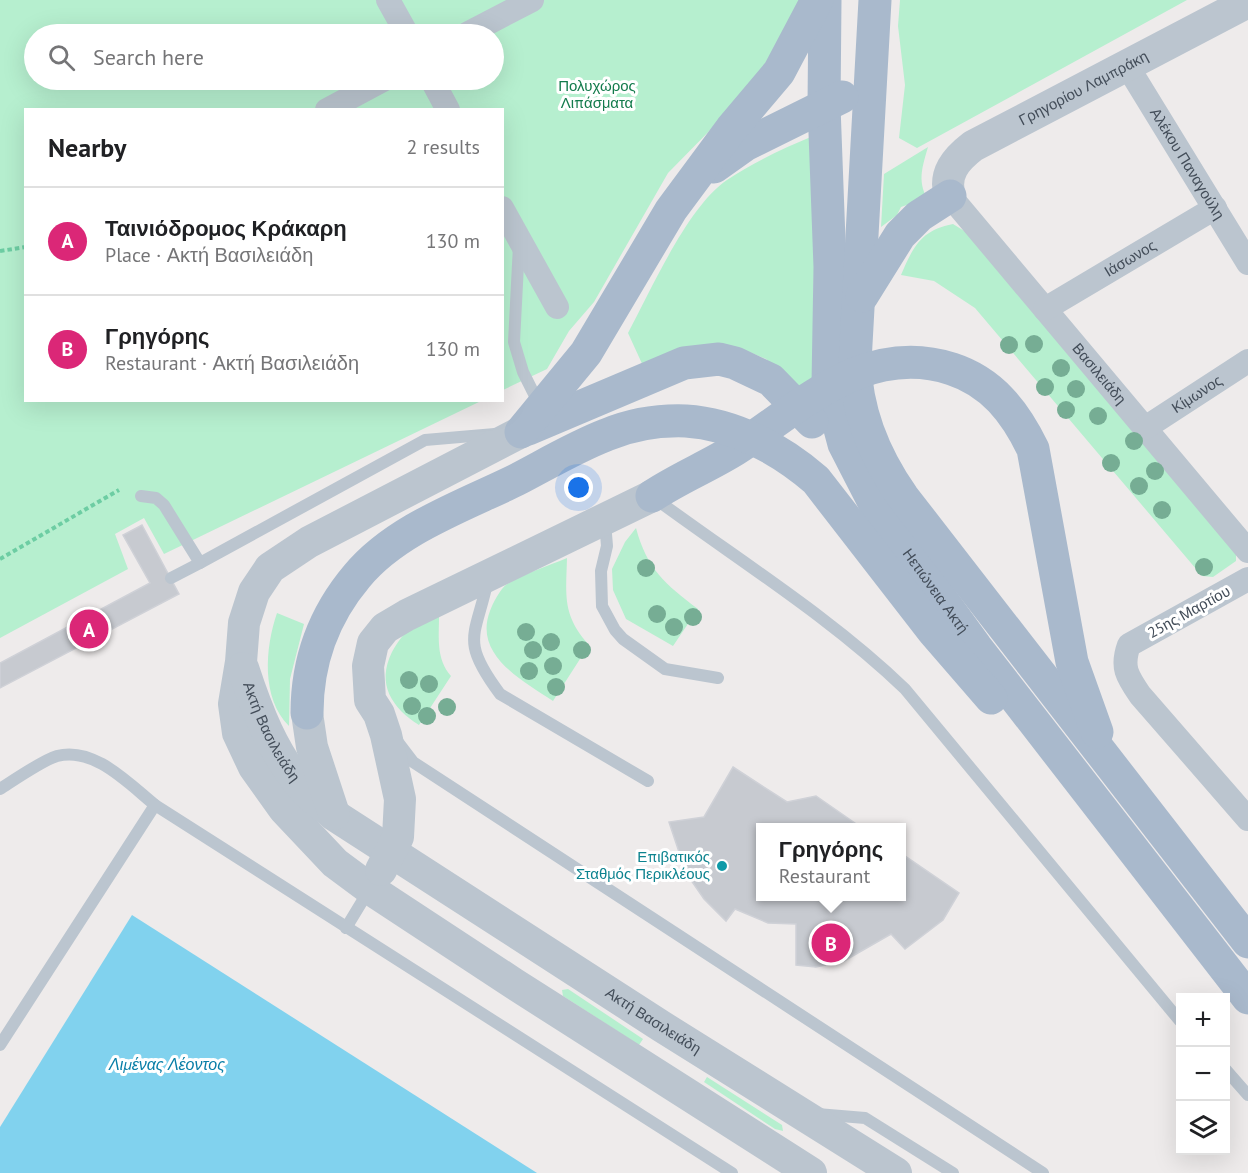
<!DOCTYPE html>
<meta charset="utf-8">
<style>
body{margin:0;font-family:"PT Sans",sans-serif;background:#f2f2f2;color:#202124}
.controls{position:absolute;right:18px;bottom:18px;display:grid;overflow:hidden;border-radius:0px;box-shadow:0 6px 24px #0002}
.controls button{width:54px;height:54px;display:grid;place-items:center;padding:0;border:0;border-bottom:2px solid #e0e0e0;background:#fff;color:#202124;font:30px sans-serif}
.you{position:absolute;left:579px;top:488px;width:21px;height:21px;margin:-15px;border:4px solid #fff;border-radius:50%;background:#1a73e8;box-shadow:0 0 0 9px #1a73e833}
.badge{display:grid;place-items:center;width:39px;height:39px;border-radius:50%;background:#db2777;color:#fff;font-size:20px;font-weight:700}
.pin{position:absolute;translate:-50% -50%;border:3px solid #fff;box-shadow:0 2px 6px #0006}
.popup{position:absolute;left:756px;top:823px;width:150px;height:78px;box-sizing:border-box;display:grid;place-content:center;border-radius:0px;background:#fff;filter:drop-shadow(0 2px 4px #0005);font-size:20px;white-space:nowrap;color:#757577}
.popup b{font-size:22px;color:#202124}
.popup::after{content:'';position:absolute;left:50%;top:100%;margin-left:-12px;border:12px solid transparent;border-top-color:#fff}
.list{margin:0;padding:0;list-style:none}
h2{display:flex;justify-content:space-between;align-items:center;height:78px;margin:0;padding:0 24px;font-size:26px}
h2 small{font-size:20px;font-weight:400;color:#757577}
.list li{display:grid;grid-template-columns:39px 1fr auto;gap:18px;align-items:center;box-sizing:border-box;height:108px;padding:0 24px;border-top:2px solid #e0e0e0}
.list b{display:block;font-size:22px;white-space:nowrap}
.list p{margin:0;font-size:20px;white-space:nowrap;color:#757577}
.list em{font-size:20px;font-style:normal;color:#757577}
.icon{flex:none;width:33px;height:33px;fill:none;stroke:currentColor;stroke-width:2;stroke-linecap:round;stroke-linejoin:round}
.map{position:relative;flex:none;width:1248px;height:1173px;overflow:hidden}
.search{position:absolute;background:#fff;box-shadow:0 6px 24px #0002;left:24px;top:24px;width:480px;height:66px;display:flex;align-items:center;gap:15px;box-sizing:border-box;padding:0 21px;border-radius:33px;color:#757577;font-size:22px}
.panel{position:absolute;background:#fff;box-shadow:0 6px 24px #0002;left:24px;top:108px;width:480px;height:294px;border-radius:0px}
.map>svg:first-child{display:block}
.green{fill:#b6efcf;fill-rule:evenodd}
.water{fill:#81d2ee}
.building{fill:#c7cad0;stroke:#cfd1d7;stroke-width:1.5}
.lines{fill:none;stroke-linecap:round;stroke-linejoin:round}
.path{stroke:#6dcda3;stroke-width:4;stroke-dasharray:4.5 3;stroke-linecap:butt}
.service{stroke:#bbc5cf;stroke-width:12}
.minor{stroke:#bbc5cf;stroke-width:24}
.tertiary{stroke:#bbc5cf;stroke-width:32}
.primary{stroke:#a9b9cc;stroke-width:33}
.tree{fill:#76ad94}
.culture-dot{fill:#0f9aa8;stroke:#fff;stroke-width:2}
.labels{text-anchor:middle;stroke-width:6;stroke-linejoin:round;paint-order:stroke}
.park-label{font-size:15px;fill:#137b4c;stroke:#fff}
.street-label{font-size:15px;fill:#434d59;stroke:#fff}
.culture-label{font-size:15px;fill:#0d838f;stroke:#fff;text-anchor:end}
.water-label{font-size:16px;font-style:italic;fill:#087ea7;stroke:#fff}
</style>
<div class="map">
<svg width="1248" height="1173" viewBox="0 0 1248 1173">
<rect width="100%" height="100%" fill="#eeebeb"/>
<g class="green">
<path d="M0 0H802L788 42 724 116 668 173 594 302 569 331 547 369 503 390 502 110H26V400L481 401 164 554 144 518 115 534 128 569 0 638ZM34 34H494V80H34Z"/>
<path d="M900 0H1187L917 148 899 138 905 85 898 26Z"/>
<path d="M813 136 815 221 813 319 819 417 784 374 766 359 747 351 644 368 628 333C651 290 688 206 727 180 754 162 784 148 813 136Z"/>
<path d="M928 147C923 165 917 180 927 198L901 207 897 215 881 227 884 174Z"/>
<path d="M953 224 966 232 1236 550V561L1213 577 1202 576 975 308 934 281 901 275C913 247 921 230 953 224Z"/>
<path d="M636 528C647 569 665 584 698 609L673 646 626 619 613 590 612 569 625 542Z"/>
<path d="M567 558C566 596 562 615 589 645L553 701C523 681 473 655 490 611 493 603 500 589 507 584 525 573 548 566 567 558Z"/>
<path d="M277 613 304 624 290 679 289 726C261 698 265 648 277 613Z"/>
<path d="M439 616C439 638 436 659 451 676L419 725C392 708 376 684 392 652 396 645 402 635 409 630 418 624 429 621 439 616Z"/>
<path d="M568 989 643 1039 639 1045 563 996 562 990Z"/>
<path d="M707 1077 782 1125 783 1131 775 1129 704 1082Z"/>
</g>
<path class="water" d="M132 915 537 1173H0V1127Z"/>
<g class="building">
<path d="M142 525 179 594 0 688V663L150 583 123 535Z"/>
<path d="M733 767 787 802 816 796 862 828H760V896H902V854L959 893 943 920 905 949 891 934 844 961 816 967 796 965V924L768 923 735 909 726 921 704 899 686 873 669 822 704 817Z"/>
</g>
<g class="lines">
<g class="path">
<path d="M0 251 26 247"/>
<path d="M0 559 119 490"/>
</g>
<g class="service">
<path d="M519 245 514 342 523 372 540 406"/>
<path d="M141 496 156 498 164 505 200 563 425 440 495 434"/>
<path d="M653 497C738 560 829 616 905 689L1180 1021"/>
<path d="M605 522 607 546 601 571 602 606 615 630 623 639 665 669 718 678"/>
<path d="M171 578 200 563"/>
<path d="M488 579C476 637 459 639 500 694L648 781"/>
<path d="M397 741 413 762 1043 1173"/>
<path d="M0 789C14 780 43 760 57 756 94 746 129 784 155 805L732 1173"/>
<path d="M346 928 369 890"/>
<path d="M0 1045 155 805"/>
<path d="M1226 1070 1248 1095"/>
<path d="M817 1114 865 1118 953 1173"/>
</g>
<g class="minor">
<path d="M388 0 407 34"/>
<path d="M467 34 532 0"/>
<path id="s1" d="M1126 64 1248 263"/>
<path d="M432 80 448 110"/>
<path d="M327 110 383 80"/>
<path id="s2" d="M950 196 1248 551"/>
<path d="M502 208 557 307"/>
<path id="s3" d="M1045 309 1215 208"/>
<path id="s4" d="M1145 428 1248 361"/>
<path d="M1248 579 1129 645C1121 667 1127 676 1140 695L1248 819"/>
</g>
<g class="tertiary">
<path id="s5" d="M950 196C943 174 956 159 973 146L1248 2"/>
<path d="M521 432 309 542 270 568 254 592 244 623 241 662 234 704 238 733 254 767 284 809 335 863 370 889 513 983 811 1173"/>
<path id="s6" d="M243 668C257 711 273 753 303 788 311 798 324 806 334 815L661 1026 896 1173"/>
<path d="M307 713 312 747 334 814"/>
<path d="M381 870 398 837 400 799 386 735 379 714 370 700 368 666 373 643 385 628 407 615 652 496"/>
</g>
<g class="primary">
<path id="s7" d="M825 0 824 106 830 267 828 384 844 444 881 516 976 647 1248 998"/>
<path d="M875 0 855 362C856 412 875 457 903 497L1248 942"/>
<path d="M714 167 745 145 842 97"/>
<path d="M862 296 900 235 919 216 950 196"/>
<path d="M528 429 684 363 719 359 735 363 771 380 812 422"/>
<path d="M521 432 586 353 671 210 731 129 779 72 817 0"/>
<path d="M652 496C679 478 709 466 736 449 802 406 866 341 952 369 992 382 1015 412 1033 449L1072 662 1097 732"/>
<path d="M307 713C307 662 324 615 357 576 396 529 463 506 516 480 545 465 575 447 606 435 630 425 659 420 686 421 734 424 780 449 816 480L933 631 991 698"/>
</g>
</g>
<g class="tree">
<circle cx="1034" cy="344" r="9"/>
<circle cx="1009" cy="345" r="9"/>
<circle cx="1061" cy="368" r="9"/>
<circle cx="1045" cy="387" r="9"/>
<circle cx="1076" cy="389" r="9"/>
<circle cx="1066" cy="410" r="9"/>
<circle cx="1098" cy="416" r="9"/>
<circle cx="1134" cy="441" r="9"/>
<circle cx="1111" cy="463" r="9"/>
<circle cx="1155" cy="471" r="9"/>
<circle cx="1139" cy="486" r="9"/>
<circle cx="1162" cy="510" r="9"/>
<circle cx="1204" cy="567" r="9"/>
<circle cx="646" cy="568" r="9"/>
<circle cx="657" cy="614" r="9"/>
<circle cx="693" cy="617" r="9"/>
<circle cx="674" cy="627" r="9"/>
<circle cx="526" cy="632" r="9"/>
<circle cx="551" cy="642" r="9"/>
<circle cx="533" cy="650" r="9"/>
<circle cx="582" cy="650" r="9"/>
<circle cx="553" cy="666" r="9"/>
<circle cx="529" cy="671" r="9"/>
<circle cx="409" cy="680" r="9"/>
<circle cx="429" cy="684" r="9"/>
<circle cx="556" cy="687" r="9"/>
<circle cx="412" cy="706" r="9"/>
<circle cx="447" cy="707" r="9"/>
<circle cx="427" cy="716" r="9"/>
</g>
<circle class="culture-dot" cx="722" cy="866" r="6"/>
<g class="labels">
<g class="park-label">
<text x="597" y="91">Πολυχώρος<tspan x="597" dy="17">Λιπάσματα</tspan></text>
</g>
<g class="street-label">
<text dy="5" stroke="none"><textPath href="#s5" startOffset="184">Γρηγορίου Λαμπράκη</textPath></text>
<text dy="5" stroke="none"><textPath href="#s1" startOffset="117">Αλέκου Παναγούλη</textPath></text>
<text dy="5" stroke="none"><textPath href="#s3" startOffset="99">Ιάσωνος</textPath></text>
<text dy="5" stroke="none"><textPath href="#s2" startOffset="232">Βασιλειάδη</textPath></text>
<text dy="5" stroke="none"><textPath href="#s4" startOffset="62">Κίμωνος</textPath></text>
<text dy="5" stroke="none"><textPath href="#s7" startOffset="620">Ηετιώνεια Ακτή</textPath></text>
<text transform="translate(1189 612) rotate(-29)" y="5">25ης Μαρτίου</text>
<text dy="5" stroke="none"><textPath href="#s6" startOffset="70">Ακτή Βασιλειάδη</textPath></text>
<text dy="5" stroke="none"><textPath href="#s6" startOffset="556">Ακτή Βασιλειάδη</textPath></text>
</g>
<g class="culture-label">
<text x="710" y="862">Επιβατικός<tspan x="710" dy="17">Σταθμός Περικλέους</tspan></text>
</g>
<g class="water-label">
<text x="167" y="1070">Λιμένας Λέοντος</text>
</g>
</g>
</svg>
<div class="controls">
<button>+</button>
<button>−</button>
<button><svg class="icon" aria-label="layers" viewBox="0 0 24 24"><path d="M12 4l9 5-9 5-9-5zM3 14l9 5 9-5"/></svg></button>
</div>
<div class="you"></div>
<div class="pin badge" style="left:89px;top:629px">A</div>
<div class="pin badge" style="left:831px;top:943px">B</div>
<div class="popup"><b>Γρηγόρης</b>Restaurant</div>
<div class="search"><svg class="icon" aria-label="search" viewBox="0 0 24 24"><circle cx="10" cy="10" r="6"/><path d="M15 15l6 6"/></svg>Search here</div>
<section class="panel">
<h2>Nearby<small>2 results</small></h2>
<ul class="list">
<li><span class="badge">A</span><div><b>Ταινιόδρομος Κράκαρη</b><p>Place · Ακτή Βασιλειάδη</p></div><em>130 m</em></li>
<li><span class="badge">B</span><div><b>Γρηγόρης</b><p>Restaurant · Ακτή Βασιλειάδη</p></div><em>130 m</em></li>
</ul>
</section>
</div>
